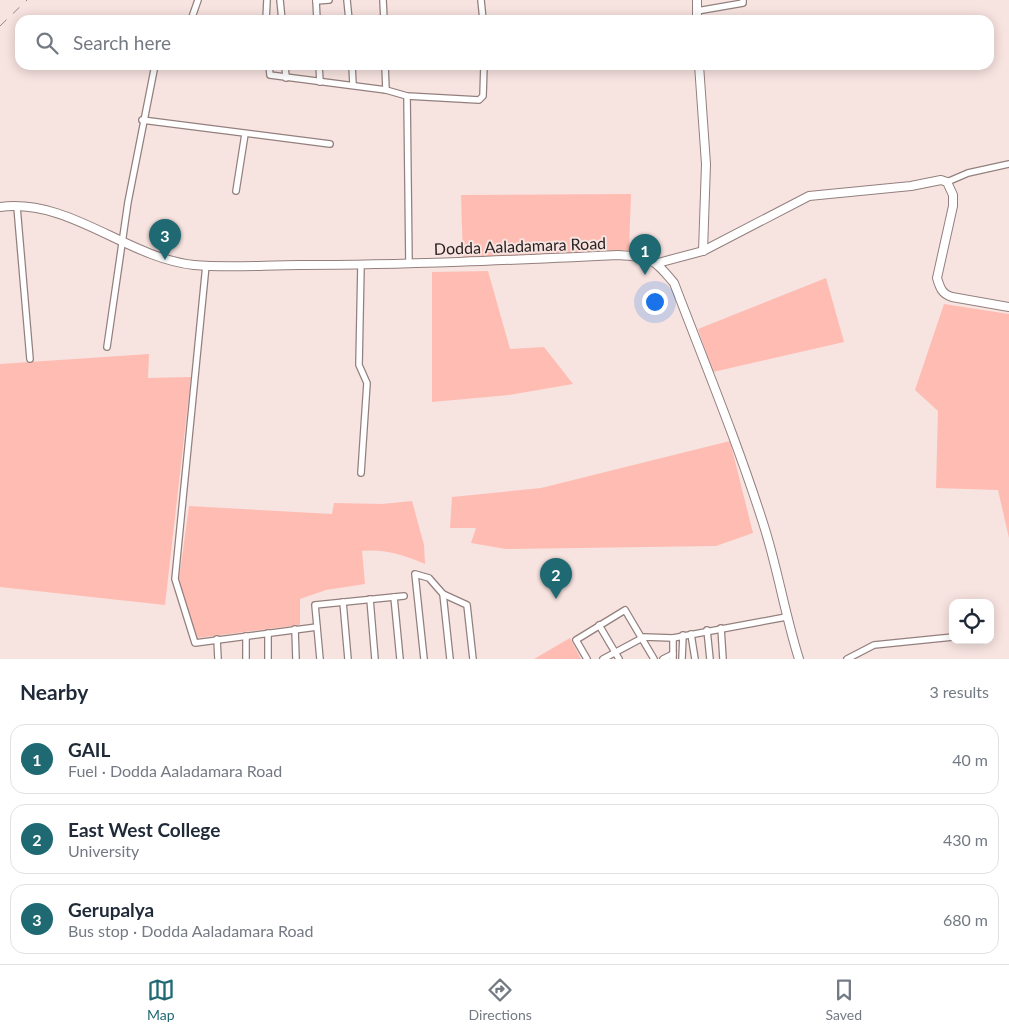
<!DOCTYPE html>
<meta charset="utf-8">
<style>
body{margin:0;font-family:Lato,sans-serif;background:#f2f2f3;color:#1f2937}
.controls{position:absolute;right:15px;bottom:15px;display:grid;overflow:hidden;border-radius:10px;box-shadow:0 2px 12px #0003}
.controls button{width:45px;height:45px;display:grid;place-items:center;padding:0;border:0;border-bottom:1px solid #e0e1e3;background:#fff;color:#1f2937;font:25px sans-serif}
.you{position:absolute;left:654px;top:301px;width:18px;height:18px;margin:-12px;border:4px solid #fff;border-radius:50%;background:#1a73e8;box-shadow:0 0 0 8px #1a73e833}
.badge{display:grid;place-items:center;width:32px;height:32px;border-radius:50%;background:#1f6973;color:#fff;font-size:16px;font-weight:700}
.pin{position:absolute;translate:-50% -41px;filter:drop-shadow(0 1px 2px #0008)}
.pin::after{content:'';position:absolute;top:26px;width:18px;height:15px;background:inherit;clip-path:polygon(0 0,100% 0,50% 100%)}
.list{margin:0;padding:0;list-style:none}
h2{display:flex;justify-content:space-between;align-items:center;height:65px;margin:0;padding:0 20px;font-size:21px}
h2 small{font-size:16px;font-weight:400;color:#747a83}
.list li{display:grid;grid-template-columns:32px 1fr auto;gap:15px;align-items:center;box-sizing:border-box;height:70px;margin:0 10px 10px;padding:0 10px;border:1px solid #e0e1e3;border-radius:15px}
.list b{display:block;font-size:19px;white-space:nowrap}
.list p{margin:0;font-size:16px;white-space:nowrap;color:#747a83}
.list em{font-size:16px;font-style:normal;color:#747a83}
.icon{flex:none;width:28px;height:28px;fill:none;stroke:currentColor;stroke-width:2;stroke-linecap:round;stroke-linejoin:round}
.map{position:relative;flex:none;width:1009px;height:659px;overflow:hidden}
.search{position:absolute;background:#fff;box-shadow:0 2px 12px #0003;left:15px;right:15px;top:15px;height:55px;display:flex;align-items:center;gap:12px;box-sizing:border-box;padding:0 18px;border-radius:15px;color:#747a83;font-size:19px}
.sheet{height:305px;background:#fff}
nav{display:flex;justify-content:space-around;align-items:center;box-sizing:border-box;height:70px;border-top:1px solid #e0e1e3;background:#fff;font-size:14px;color:#747a83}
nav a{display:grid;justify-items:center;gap:2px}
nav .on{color:#1f6973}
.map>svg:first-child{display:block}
.green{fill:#ffbcb2}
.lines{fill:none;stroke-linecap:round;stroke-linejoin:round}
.street-casing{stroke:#93807e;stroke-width:8}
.secondary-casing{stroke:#93807e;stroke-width:10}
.street{stroke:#fff;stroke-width:5.5}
.secondary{stroke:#fff;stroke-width:8}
.rail{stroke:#928583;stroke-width:1;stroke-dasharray:9 9;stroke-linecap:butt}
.labels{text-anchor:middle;stroke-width:4;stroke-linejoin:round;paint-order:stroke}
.street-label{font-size:16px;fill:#2a2322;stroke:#f7e3e0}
</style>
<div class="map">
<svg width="1009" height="659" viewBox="0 0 1009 659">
<rect width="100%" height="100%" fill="#f7e3e0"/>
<g class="green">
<path d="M631 194 629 250 463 259 461 195Z"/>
<path d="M488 271 510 349 544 347 573 384 509 395 432 402V272Z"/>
<path d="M826 278 844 342 713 372 698 329Z"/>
<path d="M944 304 1009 314V538L998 490 936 488 938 411 915 390Z"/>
<path d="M149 354 148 378 191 377 165 605 0 587V364Z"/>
<path d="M730 441 753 533 716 546 506 549 471 543 476 528H450L452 497 541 488Z"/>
<path d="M412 501 424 545 425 564C403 555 386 549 362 551L365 584 326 590 300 599V625L197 638 179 579 189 506 332 514 334 503 382 504Z"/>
<path d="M570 638 581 659H534Z"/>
</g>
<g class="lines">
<g class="street-casing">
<g id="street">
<path d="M280 0 282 20"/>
<path d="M316 0 317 20"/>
<path d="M347 0 349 20"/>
<path d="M383 0 384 20"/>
<path d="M481 0 483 20"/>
<path d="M316 1 329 0"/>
<path d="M697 11 743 3V0"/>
<path d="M191 20 198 0"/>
<path d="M266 20 267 0"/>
<path d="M269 65 270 75 386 90 407 96 479 100 483 96 484 65"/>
<path d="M285 65 286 78"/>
<path d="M319 65 320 82"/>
<path d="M352 65 353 85"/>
<path d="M385 65 386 90"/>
<path d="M407 96 409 264"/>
<path d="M142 120 330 144"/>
<path d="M947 182 968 173 1009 164"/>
<path d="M236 191 245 134"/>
<path d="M17 207 30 359"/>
<path d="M206 265 175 579 195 643 317 627"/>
<path d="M107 347 128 202 155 65"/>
<path d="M361 473 367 383 359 365 361 265"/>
<path d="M443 594 450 659"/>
<path d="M394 597 400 659"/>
<path d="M370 599 375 659"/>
<path d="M343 602 348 659"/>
<path d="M599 625 619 659"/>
<path d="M721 628 723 659"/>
<path d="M295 629 296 659"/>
<path d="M707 630 710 659"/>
<path d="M268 633V659"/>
<path d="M691 634 695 659"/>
<path d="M246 636V659"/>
<path d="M217 639 218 659"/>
<path d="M320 659 315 605 404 596"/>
<path d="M424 659 415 574 429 578 443 594 467 605 473 659"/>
<path d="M587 659 576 640 625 610 654 659"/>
<path d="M603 659 644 637 673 638 786 617"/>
<path d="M663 659 673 654"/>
<path d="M673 659V638"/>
<path d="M682 659 683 635"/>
<path d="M847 659 874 645 953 637"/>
</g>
</g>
<g class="secondary-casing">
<g id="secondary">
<path d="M697 0V20"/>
<path d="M699 65 706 164 703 251"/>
<path d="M0 207C70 198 127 258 194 265 228 268 265 265 300 265 406 265 512 260 618 255 651 257 653 258 674 283 705 364 738 444 764 526 778 570 785 615 799 659"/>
<path d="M658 263 703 251 809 196 911 186 941 180 947 182 953 195V206L937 278C940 288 942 294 952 297L1009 307"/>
</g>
</g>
<use href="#street" class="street"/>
<use href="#secondary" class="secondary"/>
<path class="rail" d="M0 26 27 0"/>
</g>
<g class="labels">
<g class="street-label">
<text transform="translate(520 246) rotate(-2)" y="6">Dodda Aaladamara Road</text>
</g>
</g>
</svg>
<div class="controls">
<button><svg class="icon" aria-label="locate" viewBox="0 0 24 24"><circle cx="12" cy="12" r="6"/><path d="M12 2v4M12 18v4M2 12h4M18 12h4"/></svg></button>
</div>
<div class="you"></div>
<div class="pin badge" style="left:645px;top:275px">1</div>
<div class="pin badge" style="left:556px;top:599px">2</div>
<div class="pin badge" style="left:165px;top:260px">3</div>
<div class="search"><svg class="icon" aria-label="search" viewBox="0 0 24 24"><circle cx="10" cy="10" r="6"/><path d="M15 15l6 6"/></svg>Search here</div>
</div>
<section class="sheet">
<h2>Nearby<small>3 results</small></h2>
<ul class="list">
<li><span class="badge">1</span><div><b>GAIL</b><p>Fuel · Dodda Aaladamara Road</p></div><em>40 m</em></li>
<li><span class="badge">2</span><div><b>East West College</b><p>University</p></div><em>430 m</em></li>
<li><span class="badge">3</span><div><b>Gerupalya</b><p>Bus stop · Dodda Aaladamara Road</p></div><em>680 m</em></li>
</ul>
</section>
<nav>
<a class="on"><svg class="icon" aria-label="map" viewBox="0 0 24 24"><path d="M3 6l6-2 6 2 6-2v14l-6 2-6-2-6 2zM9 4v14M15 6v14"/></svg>Map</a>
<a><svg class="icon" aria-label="directions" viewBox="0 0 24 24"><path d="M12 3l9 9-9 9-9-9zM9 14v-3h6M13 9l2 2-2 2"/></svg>Directions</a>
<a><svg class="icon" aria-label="saved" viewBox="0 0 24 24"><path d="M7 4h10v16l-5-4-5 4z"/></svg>Saved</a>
</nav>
